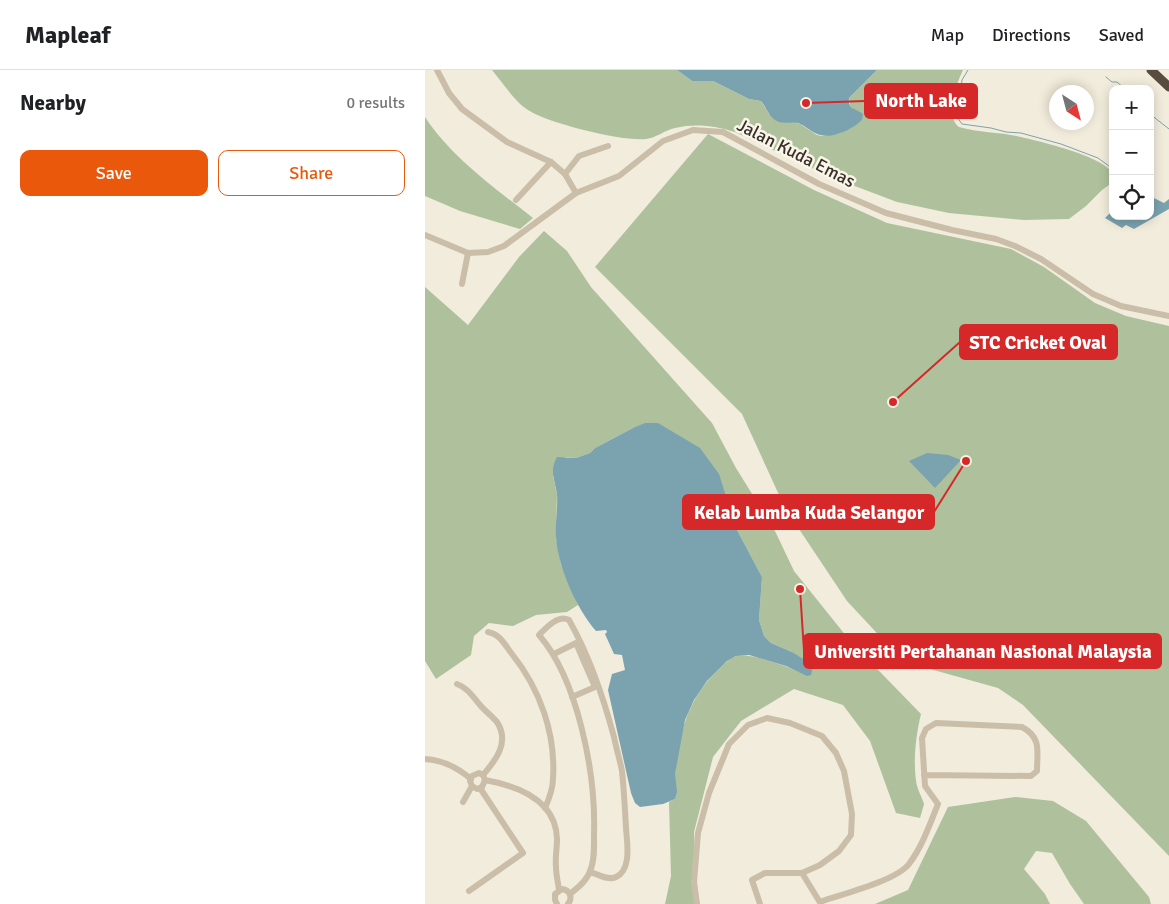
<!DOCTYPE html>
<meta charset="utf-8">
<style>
body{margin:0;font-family:Signika,sans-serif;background:#f6f6f6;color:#202124}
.controls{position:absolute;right:15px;top:15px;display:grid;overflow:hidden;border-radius:10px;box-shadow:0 2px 12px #0003}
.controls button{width:45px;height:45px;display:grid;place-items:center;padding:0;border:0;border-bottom:1px solid #e0e0e0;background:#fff;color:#202124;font:25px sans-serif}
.compass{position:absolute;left:624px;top:15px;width:45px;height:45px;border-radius:50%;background:#fff;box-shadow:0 2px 12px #0003;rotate:144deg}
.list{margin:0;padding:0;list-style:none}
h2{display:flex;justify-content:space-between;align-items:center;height:65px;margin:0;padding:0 20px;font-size:21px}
h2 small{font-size:16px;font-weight:400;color:#757577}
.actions{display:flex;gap:10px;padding:15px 20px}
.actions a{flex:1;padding:11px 0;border:1px solid #ea580c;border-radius:10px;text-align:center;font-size:18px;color:#ea580c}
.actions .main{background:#ea580c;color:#fff}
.icon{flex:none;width:28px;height:28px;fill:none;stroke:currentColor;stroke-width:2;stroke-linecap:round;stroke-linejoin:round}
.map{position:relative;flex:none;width:744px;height:834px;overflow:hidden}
header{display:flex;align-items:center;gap:30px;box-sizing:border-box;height:70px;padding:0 25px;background:#fff;border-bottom:1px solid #e0e0e0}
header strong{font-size:24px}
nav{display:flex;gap:28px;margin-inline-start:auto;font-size:18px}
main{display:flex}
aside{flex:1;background:#fff}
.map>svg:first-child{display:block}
.green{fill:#aec19c}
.water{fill:#7ba3af}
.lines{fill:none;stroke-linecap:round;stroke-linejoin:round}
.stream{stroke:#7ba3af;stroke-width:1}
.minor{stroke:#cabea8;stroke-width:6}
.highway{stroke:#584b3f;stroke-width:9}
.labels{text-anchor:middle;stroke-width:5;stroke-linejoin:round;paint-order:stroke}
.street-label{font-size:18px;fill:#372f28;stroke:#f9f5e8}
.leader{fill:none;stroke:#d62828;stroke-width:2}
.callout-dot{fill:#d62828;stroke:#f9f5e8;stroke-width:2}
.callout{fill:#d62828;stroke:#d62828;stroke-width:2}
.callout-label{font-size:19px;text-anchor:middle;font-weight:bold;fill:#fff}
</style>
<header>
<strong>Mapleaf</strong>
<nav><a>Map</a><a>Directions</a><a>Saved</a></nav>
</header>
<main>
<aside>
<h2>Nearby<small>0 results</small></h2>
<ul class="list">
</ul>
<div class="actions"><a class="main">Save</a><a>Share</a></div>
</aside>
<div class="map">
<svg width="744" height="834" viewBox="0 0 744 834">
<rect width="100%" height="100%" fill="#f2ecdc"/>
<g class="green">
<path d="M67 0H252L267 11H288L324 29 336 31 344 44 375 54 392 65 397 66 416 63 435 42 428 40 425 35 424 28 452 0H538C531 15 519 45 534 57 554 63 576 62 596 67 613 71 683 87 688 105 689 107 688 110 688 112L677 120 661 136 644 149 599 150 524 143 472 132 406 107 310 62C291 56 270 53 250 58 240 60 231 68 221 69 199 72 122 53 103 40 90 32 77 12 67 0Z"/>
<path d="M0 47C26 87 71 119 108 148L95 159 35 141 0 126Z"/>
<path d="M283 64 389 120 462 153 586 179 619 197 670 233 701 246 744 256V786L598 635 573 618 505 599 462 574 422 531 360 438 317 344 170 197Z"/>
<path d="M119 161 142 181 166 217 287 353 311 398 350 461 369 501 426 572 496 644C491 665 488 689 491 711 492 719 497 727 499 734L495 748 471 743 445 671 418 635 369 619 316 651 288 687 269 762 270 834H240L246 806 244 732 250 729C252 720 249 711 250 702 255 662 262 631 291 602 297 596 304 588 312 586 330 583 365 598 382 605L367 582 346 573 339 566 334 550 337 507 311 458 304 438 208 358 170 378 165 383 151 388 140 387 128 406 132 424 131 468 136 494 153 535 142 542 111 545 88 556 64 553 49 566 46 585 11 609 0 591V217L43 255 94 187Z"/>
<path d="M590 727 628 731 661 751 724 827 726 834H659L645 814 627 783 611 781 599 799 620 824 625 834H450L483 820 523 737Z"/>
</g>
<g class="water">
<path d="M252 0H452L424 28C423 41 431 38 438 44L437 50C427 60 404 71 390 63 384 60 379 55 373 53 365 51 357 55 350 50 343 45 341 37 336 31L324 29 288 11H267Z"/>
<path d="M725 126 739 133 744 129V139L709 159 701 155 697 158 680 148 688 140V146H725Z"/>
<path d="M220 353H233L275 378 294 404 311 458 337 507 334 550 339 566 346 573 367 582 383 592 388 597 386 605 382 606 361 596 324 585 311 586 302 591 282 611 269 630 260 650 250 704 252 722 250 729 238 734 215 737 210 733 206 723 183 620 187 604 200 600 197 585 189 584 180 564 182 562 181 560 171 561C151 538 133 497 131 467 130 453 133 438 132 424 130 410 124 401 132 387L151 388 165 383 170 378 208 358Z"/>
<path d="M502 383 523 385 536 390 510 418 484 391Z"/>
</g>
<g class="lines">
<g class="stream">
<path d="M543 0 537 10 532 47 537 54 566 58 581 62 596 63 636 74 673 88 688 99"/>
<path d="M681 7 687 12H692L700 19"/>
<path d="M725 44 744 59"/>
</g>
<g class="minor">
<path d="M12 0 24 23 37 39 82 72 126 92 140 104 151 123"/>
<path d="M140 104 154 86 183 76"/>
<path d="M91 130 126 92"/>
<path d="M0 165 43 183 63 182 79 176 151 123 194 106 238 71 268 60 298 62 394 114 461 143 527 160 571 169 590 176 616 189 668 224 696 236 744 246"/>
<path d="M37 214 43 183"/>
<path d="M63 562C75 564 80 575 87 584 115 619 131 664 128 709 128 719 124 729 120 738"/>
<path d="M129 584 151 573 170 617 147 627"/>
<path d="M32 614C43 618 48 627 55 635 60 641 67 646 72 652 85 672 71 690 58 705"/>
<path d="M0 689C17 690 33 698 46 709"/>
<path d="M60 710 57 717 52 719 47 716 45 711 47 706 54 703 58 705 60 710C93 716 131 730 132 769 132 779 130 788 131 797 131 805 133 812 134 820"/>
<path d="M38 732 47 716"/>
<path d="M377 803 396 834"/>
<path d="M44 821 98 783 55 718"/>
<path d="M145 824C152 818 162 811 165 801 170 790 169 776 169 764 171 704 153 610 114 565 121 558 133 544 144 550 165 587 178 626 189 667 191 678 195 690 197 701 199 720 200 739 201 758 202 772 207 800 191 807 183 811 173 804 165 802"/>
<path d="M395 832C417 824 471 811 484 794 497 777 505 754 513 734L500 716 497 668 501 659 511 653 597 657C617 668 612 681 612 701L606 706 499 705"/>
<path d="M132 834 130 830V824L137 819C145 820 148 828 143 834"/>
<path d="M272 834 269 812 273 763 284 723 304 674 323 655 342 648 365 653 397 666 411 683 419 701 427 744 426 765 414 781 395 795 377 803H340L327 810 335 834"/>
</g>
<path class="highway" d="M726 0 744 17"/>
</g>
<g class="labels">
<g class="street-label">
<text transform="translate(371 83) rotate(27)" y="6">Jalan Kuda Emas</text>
</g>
</g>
<path class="leader" d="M381 33L440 31M468 332L535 272M541 391L509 442M375 519L379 581"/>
<g class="callout-dot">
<circle cx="381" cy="33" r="5"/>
<circle cx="468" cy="332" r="5"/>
<circle cx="541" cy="391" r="5"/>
<circle cx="375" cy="519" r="5"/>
</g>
<g class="callout">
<rect x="440" y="14" width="112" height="34" rx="5"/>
<rect x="535" y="255" width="157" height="34" rx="5"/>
<rect x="258" y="425" width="251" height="34" rx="5"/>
<rect x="379" y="564" width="357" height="34" rx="5"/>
</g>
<g class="callout-label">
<text x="496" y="37">North Lake</text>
<text x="613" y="279">STC Cricket Oval</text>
<text x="384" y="449">Kelab Lumba Kuda Selangor</text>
<text x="558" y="588">Universiti Pertahanan Nasional Malaysia</text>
</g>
</svg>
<div class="controls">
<button>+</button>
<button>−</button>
<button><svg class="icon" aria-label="locate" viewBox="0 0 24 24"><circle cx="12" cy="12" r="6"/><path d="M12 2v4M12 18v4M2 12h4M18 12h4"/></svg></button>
</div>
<svg class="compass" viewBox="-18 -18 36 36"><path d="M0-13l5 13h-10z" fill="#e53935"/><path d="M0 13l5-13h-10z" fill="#757577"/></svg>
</div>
</main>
